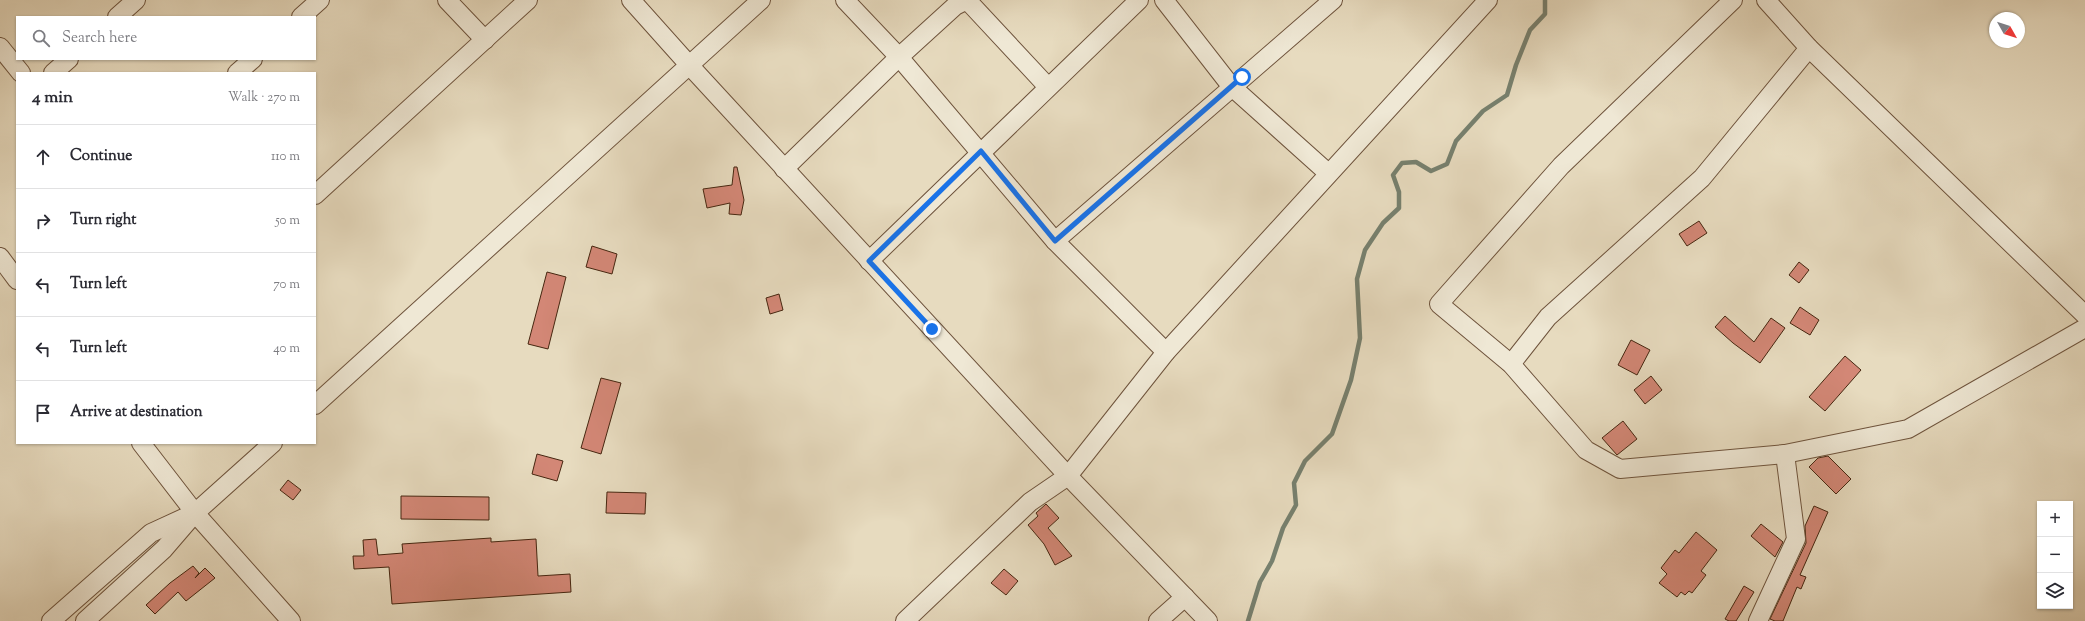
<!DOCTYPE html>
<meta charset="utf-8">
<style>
body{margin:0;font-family:"Sorts Mill Goudy",serif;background:#f2f2f3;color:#2b2b33}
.controls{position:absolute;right:12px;bottom:12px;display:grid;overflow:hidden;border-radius:0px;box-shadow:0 1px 3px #0004}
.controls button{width:36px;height:36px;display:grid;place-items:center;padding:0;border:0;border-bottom:1px solid #e1e1e2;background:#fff;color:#2b2b33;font:20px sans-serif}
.compass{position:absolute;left:1989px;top:12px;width:36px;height:36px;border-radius:50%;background:#fff;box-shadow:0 1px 3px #0004;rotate:129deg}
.stop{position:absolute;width:12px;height:12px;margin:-9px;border:3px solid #1a73e8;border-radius:50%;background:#fff}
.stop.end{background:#1a73e8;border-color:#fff;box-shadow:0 1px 4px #0008}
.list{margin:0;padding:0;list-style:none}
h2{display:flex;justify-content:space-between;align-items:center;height:52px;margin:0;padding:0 16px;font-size:17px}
h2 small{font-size:13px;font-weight:400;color:#7c7c81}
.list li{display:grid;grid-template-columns:26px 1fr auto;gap:12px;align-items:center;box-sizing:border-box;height:64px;padding:0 16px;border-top:1px solid #e1e1e2}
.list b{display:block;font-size:15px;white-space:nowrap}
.list em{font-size:13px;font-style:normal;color:#7c7c81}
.icon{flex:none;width:22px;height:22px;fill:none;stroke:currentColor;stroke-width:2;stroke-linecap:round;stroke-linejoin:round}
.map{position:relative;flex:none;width:2085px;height:621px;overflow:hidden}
.search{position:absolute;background:#fff;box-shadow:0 1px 3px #0004;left:16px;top:16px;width:300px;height:44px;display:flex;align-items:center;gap:10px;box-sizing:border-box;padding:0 14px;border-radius:0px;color:#7c7c81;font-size:15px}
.panel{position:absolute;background:#fff;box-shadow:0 1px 3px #0004;left:16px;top:72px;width:300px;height:372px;border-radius:0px}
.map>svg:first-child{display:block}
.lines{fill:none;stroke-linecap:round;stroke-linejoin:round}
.stream{stroke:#77806e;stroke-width:4.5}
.building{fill:#d38776;stroke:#462610}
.street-casing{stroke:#6e533c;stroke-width:20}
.street{stroke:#efe8d5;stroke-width:18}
.route{stroke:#1a73e8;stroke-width:5}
</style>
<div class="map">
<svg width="2085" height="621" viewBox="0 0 2085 621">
<rect width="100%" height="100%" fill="#e7dbbf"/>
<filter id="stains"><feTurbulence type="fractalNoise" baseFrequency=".005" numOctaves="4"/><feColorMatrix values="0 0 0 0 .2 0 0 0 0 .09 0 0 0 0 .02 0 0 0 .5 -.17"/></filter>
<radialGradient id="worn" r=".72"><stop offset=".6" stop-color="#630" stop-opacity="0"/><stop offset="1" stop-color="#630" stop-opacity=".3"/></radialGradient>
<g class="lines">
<path class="stream" d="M1248 621 1260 582 1272 561 1283 528 1296 505 1294 483 1305 461 1332 434 1351 380 1360 338 1357 279 1365 250 1383 223 1399 208V192L1393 175 1402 163 1416 162 1431 171 1447 164 1456 141 1483 111 1507 95 1516 65 1530 30 1545 14V0"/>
</g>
<g class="building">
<path d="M734 167H737L744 200 741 215 729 214 730 203 707 208 703 189 732 185Z"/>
<path d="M1699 221 1707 233 1687 246 1679 234Z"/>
<path d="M592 246 617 254 612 274 586 267Z"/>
<path d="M1799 262 1809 270 1799 283 1789 275Z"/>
<path d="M547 272 566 277 548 349 528 344Z"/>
<path d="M779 294 783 310 770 314 766 298Z"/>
<path d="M1800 307 1819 320 1810 335 1790 323Z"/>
<path d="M1725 316 1754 342 1771 318 1785 328 1760 363 1733 343 1715 327Z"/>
<path d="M1631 340 1650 350 1637 375 1618 365Z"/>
<path d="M1845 356 1861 370 1825 411 1809 397Z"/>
<path d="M1651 376 1662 390 1645 404 1634 390Z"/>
<path d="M601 378 621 383 601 454 581 448Z"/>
<path d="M1623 421 1637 439 1617 455 1602 438Z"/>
<path d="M537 454 563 461 557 481 532 474Z"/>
<path d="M1828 456 1851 479 1836 494 1809 467 1818 458Z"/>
<path d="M288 480 301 490 293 500 280 490Z"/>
<path d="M607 492 646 493 645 514 606 513Z"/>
<path d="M401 496 489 497V520L401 519Z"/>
<path d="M1046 504 1059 518 1048 528 1072 556 1055 565 1044 544 1028 525 1038 516 1036 513Z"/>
<path d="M1814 506 1828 512 1800 575 1806 577 1801 589 1797 587 1783 621H1775L1770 619 1806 543 1805 526Z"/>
<path d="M1761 524 1783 542 1775 557 1751 536Z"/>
<path d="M1696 532 1717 550 1701 571 1706 575 1692 593 1689 591 1685 595 1681 592 1677 597 1659 583 1667 574 1661 568 1675 550 1679 553Z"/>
<path d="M491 538V542L536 539 538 576 570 574 571 592 392 604 389 567 354 569 353 556H364L363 540 376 539 378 555 403 553 402 544Z"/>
<path d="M193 566 199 573 195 578 205 568 215 578 186 601 178 592 155 614 146 605 170 583Z"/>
<path d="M1004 569 1018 581 1006 595 991 583Z"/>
<path d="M1744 586 1754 592 1736 621H1729L1725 619Z"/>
</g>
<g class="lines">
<g class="street-casing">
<g id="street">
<path d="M447 0 485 40"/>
<path d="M631 0 690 66 1068 476 1208 621"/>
<path d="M845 0 899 57 1055 241 1166 352"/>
<path d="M967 0 1048 87"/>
<path d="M1164 0 1231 86 1328 173"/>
<path d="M1733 0 1561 166 1439 304 1511 364 1586 450 1620 469 1785 454 1908 429 2085 328"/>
<path d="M1766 0 1809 48 2085 315"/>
<path d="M117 17 136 0"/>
<path d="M301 17 320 0"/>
<path d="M0 47 21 73"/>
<path d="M53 73 69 59"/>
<path d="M237 73 253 59"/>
<path d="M784 169 899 57 955 6 967 0"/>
<path d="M315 195 528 0"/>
<path d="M1055 241 1333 0"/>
<path d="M0 257 17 280"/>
<path d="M869 261 1139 0"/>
<path d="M1511 364 1548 317 1702 178 1809 48"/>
<path d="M315 405 761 0"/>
<path d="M141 443 195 513 291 621"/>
<path d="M51 621 151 533 188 516"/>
<path d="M85 621 164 549 195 513 273 443"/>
<path d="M905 621 1030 502 1068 476 1166 352 1488 0"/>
<path d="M1158 621 1185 597"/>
<path d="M1758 621 1796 539 1785 454"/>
</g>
</g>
<use href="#street" class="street"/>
</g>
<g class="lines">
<path class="route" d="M932 329 869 261 981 151 1055 241 1242 77"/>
</g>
<rect width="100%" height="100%" filter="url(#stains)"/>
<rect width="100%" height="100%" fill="url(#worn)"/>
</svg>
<div class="controls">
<button>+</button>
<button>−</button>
<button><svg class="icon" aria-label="layers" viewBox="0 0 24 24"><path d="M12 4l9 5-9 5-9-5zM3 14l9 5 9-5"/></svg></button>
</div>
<svg class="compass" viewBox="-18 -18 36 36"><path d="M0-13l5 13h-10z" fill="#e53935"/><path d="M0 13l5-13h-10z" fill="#7c7c81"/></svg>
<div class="stop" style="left:1242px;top:77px"></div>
<div class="stop end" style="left:932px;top:329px"></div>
<div class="search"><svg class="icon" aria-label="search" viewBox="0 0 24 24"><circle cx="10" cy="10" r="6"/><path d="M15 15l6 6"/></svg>Search here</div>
<section class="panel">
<h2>4 min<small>Walk · 270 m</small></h2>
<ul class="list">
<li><svg class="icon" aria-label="ahead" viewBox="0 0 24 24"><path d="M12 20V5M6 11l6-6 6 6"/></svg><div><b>Continue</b></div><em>110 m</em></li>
<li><svg class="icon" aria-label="right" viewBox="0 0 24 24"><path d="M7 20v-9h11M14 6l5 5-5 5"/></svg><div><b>Turn right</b></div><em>50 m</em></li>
<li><svg class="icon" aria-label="left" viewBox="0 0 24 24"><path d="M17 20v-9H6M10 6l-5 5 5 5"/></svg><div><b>Turn left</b></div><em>70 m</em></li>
<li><svg class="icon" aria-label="left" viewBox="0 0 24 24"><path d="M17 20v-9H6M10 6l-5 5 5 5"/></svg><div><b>Turn left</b></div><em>40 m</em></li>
<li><svg class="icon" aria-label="arrive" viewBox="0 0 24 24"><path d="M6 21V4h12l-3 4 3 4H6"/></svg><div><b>Arrive at destination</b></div></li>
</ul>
</section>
</div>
